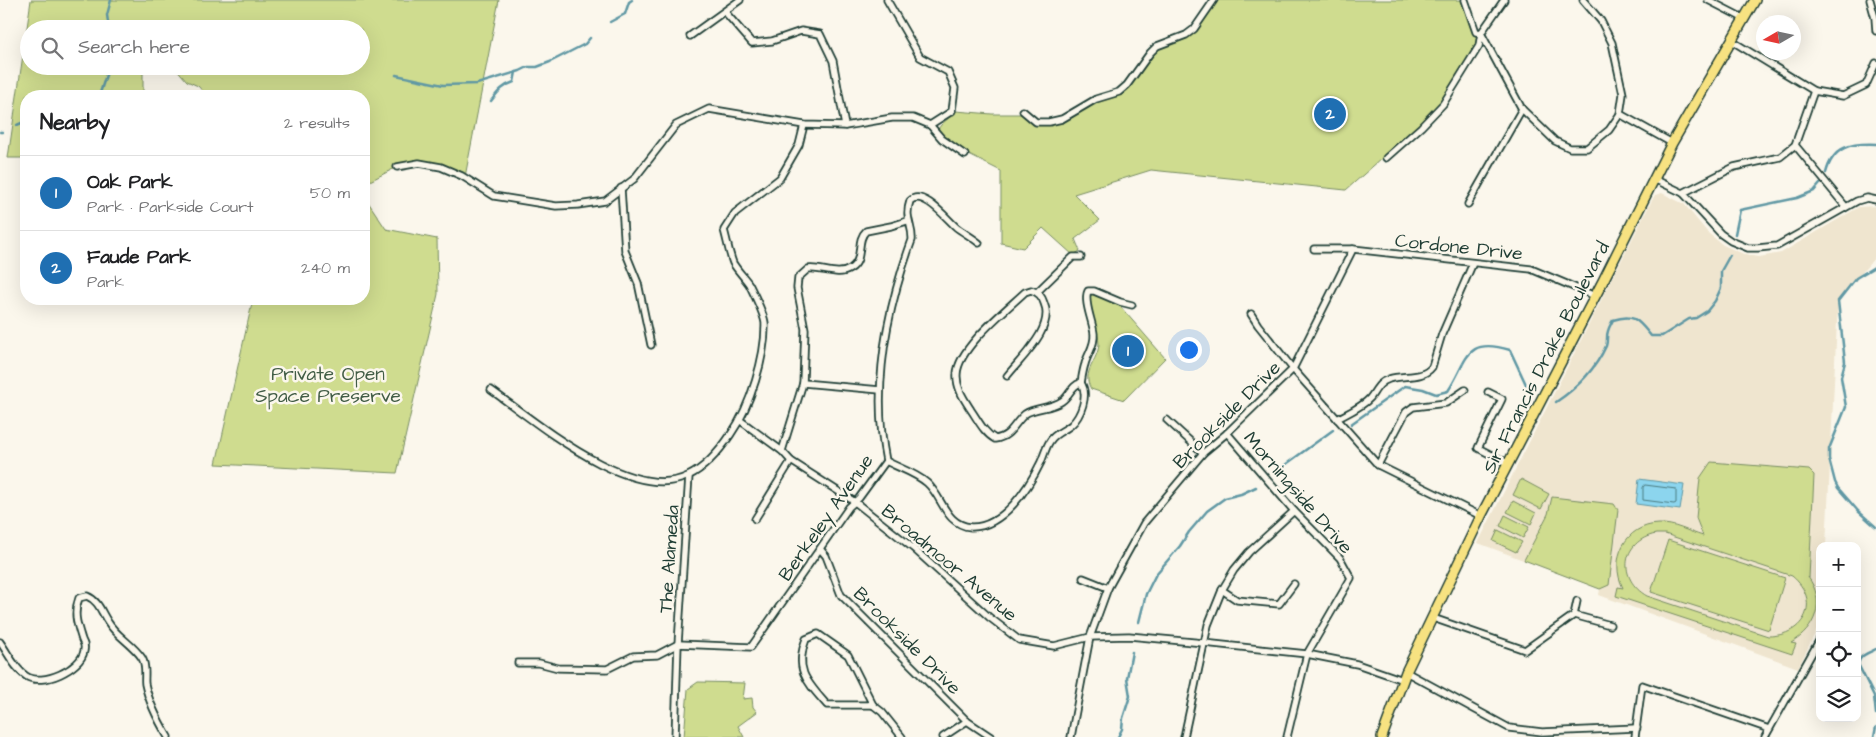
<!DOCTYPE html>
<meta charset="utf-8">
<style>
body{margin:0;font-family:"Architects Daughter",sans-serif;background:#f6f6f6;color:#202124}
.controls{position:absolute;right:15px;bottom:15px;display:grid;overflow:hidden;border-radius:10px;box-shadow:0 5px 20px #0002}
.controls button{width:45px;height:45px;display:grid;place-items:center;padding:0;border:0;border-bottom:1px solid #e0e0e0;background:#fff;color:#202124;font:25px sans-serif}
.compass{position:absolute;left:1756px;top:15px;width:45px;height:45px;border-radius:50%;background:#fff;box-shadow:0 5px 20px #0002;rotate:261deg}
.you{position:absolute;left:1188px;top:349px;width:18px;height:18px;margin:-12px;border:4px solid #fff;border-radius:50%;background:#1a73e8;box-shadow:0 0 0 8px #1a73e833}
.badge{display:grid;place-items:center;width:32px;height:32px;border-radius:50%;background:#1f6fb2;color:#fff;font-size:16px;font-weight:700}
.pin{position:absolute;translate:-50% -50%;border:2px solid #fff;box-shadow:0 1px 5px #0006}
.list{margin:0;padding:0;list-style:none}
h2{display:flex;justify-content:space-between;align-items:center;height:65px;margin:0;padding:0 20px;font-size:21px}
h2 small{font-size:16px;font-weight:400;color:#757577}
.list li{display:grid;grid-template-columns:32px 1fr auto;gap:15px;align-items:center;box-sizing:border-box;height:75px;padding:0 20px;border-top:1px solid #e0e0e0}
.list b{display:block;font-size:19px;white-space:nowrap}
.list p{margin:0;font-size:16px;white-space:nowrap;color:#757577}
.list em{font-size:16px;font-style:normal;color:#757577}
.icon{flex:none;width:28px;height:28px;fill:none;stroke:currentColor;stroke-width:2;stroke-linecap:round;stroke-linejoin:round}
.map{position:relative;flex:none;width:1876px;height:737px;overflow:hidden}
.search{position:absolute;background:#fff;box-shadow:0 5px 20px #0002;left:20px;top:20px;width:350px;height:55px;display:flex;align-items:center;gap:12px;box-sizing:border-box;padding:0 18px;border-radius:28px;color:#757577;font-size:19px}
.panel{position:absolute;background:#fff;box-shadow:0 5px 20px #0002;left:20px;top:90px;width:350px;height:215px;border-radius:20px}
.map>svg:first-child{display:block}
.built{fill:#efe5cf}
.green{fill:#cfdc8f;stroke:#778c62;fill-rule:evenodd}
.water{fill:#8cd5ee;stroke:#6098a4}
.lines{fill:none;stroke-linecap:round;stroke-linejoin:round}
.shore{stroke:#4b7a7e;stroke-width:1}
.stream{stroke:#6098a4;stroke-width:2.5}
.minor-casing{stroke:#1f3d34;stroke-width:9}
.primary-casing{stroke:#1f3d34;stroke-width:12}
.minor{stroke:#fbf7ec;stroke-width:5.5}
.primary{stroke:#f7e281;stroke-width:9}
.labels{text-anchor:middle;stroke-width:5;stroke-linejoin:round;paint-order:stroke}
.street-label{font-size:19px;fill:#1f3d34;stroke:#fbf7ec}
.park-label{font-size:19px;fill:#425d46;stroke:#fbf7ec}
</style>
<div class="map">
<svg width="1876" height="737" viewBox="0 0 1876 737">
<rect width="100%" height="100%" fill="#fbf7ec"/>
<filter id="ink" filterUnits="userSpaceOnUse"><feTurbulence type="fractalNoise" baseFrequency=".02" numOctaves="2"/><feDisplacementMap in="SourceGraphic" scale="10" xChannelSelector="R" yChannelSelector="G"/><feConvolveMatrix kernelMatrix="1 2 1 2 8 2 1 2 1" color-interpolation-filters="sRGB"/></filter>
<g filter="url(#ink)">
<path class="built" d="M1662 193 1684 204 1708 233 1723 245 1746 255 1759 257 1781 253 1859 207 1876 206V256L1838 301 1826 546H1820V623L1798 668 1599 595 1600 589 1478 543 1652 200 1655 195Z"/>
<g class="green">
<path d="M31 0H499L465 177 419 163 397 167 364 184V96H207L198 86 187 81 174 66H361V29H29V66H143V93L141 96H26V158H8Z"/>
<path d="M1214 0H1465L1475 31 1481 33 1479 46 1443 104 1346 190 1151 170 1074 194 1100 220 1075 239 1080 251 1073 255 1043 228 1023 248 1001 243V171L951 146 938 130C940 123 951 118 956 111L992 114H1027L1038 122H1049L1119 92 1150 53 1194 29Z"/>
<path d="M364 196 386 229 437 239 438 294 397 473 216 464 253 299H364Z"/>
<path d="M1086 294H1092L1119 305 1165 358 1124 400 1091 389C1081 372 1098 361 1099 344 1099 335 1089 305 1086 294Z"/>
<path d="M1711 462 1809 470 1814 475 1809 578 1808 577C1826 601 1816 629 1791 643L1796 644 1792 654 1616 596 1618 587 1623 588C1609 560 1624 525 1659 524 1674 523 1689 532 1703 536L1696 518 1700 478ZM1656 534H1665L1792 576C1822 601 1805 636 1768 636L1647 596C1617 579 1621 541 1656 534Z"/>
<path d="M1521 479 1549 494 1541 509 1513 495Z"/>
<path d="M1552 497 1614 504 1618 510 1609 585 1600 589 1524 560 1548 514Z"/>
<path d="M1513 501 1536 513 1531 524 1507 512Z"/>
<path d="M1505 515 1529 527 1523 538 1500 526Z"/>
<path d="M1498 530 1522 542 1516 552 1493 541Z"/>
<path d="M1668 540 1785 578 1769 630 1651 592Z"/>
<path d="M698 682 745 683 743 699 752 698 753 707 757 712 738 726 744 737H684L688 689Z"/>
</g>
<path class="water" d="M1639 479 1684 485 1680 510 1636 504Z"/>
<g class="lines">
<path class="shore" d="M1645 485 1676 489V503L1674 504 1643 500V488Z"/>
<g class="stream">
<path d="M610 22 625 14 629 2 632 0"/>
<path d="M109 29 107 15 111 0"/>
<path d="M396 75 443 85 477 84 520 71 528 67H537L550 62 585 44 590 38"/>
<path d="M99 96 109 66"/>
<path d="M491 101C498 92 502 86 514 82L516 72"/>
<path d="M17 125 24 122 26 123"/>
<path d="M0 132H2"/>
<path d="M1826 173C1833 146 1851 143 1876 144"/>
<path d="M1735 234 1740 210 1797 198 1814 191 1820 184"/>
<path d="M1876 266 1856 278 1838 301 1845 362 1841 377 1846 407 1829 449V459L1835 482 1838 488 1858 511 1876 527"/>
<path d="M1556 402C1577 388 1595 370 1606 346 1608 341 1606 336 1608 331 1609 327 1611 324 1613 320 1634 313 1638 320 1651 336H1662L1689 319 1696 318 1707 311 1715 301 1721 288V271L1730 255"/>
<path d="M1351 424 1405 386 1423 389 1436 394 1448 391C1468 361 1464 336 1510 350L1530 393"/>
<path d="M1274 473 1333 430"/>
<path d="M1139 622 1146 594 1156 574 1180 546 1189 532 1207 511 1225 498 1241 494 1256 487"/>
<path d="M1876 649C1869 653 1859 655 1858 664L1874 696 1876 714"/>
<path d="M1118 737 1122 729 1123 718 1130 696 1127 678 1132 652"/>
<path d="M1874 737 1876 727"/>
</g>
<g class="minor-casing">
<g id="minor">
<path d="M887 0 920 57 948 72 955 88 952 111 930 125"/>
<path d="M1465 0 1476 32 1481 33"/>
<path d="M1583 0 1601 21 1612 43 1623 94 1620 114"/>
<path d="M1708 0 1745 19"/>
<path d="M1870 0 1875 18 1876 31"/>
<path d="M725 12 752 43 772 41 801 31 820 34 833 61 845 126"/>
<path d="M1481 33 1522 109 1555 141 1570 148H1587L1609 130 1620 114 1672 143"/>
<path d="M690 36 740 0"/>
<path d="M1732 41 1814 91"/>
<path d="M1023 111 1036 122H1049L1062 119 1096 99 1119 92 1127 85 1150 53 1157 46 1186 35 1194 29 1214 0"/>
<path d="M930 125 942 139 965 155"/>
<path d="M1795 145 1846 207"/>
<path d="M1386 158 1421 127 1443 104 1479 46 1481 33 1504 0"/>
<path d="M397 167 419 163 441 167 462 176 494 196 556 206 578 205 605 201 634 179 676 125 709 109 804 125 845 126 892 118H913L930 125"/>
<path d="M1654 179 1683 193 1721 234 1731 241 1748 248H1758L1777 246 1857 201 1867 198 1876 200"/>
<path d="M621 188 625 251 638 283 651 345"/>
<path d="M1683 193 1734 167 1780 157 1795 145 1814 91 1843 96 1866 85 1876 63"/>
<path d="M1468 204 1522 109"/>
<path d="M1314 249H1353L1531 269 1595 296"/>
<path d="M1037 292 1073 257H1081"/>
<path d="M1251 314 1258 325 1293 369 1378 465 1481 516"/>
<path d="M1007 376C1022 357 1055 328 1044 303 1042 296 1038 292 1031 290L1025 292C1006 310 958 348 957 374 956 388 964 399 971 410 978 420 984 433 995 439 1011 437 1014 423 1025 414 1035 407 1051 409 1062 401 1070 396 1071 385 1081 383"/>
<path d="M803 383 880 390"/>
<path d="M1081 383C1082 377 1083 370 1085 364 1088 353 1095 346 1094 334 1093 322 1083 301 1088 291H1094L1120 302 1132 305"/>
<path d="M491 390C535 421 631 504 688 476 705 468 721 449 731 434 750 407 766 356 765 323 764 315 753 292 749 284 744 277 737 270 733 263 729 253 727 240 724 230L735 213 780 178 799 145 804 125"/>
<path d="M1488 392 1502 399 1478 448 1509 464"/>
<path d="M1337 419C1348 413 1362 407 1370 398 1376 390 1379 382 1389 379 1403 374 1422 380 1432 367L1442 334 1473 263"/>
<path d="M1167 420 1203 453"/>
<path d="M741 421 782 451 791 461 855 502 913 548 989 617 1019 640 1054 646 1090 637 1129 636 1204 643 1307 654 1357 664 1403 680"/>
<path d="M1227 433 1294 511 1340 558 1351 578 1307 654 1287 737"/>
<path d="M782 451 803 383 805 329 797 288 798 278 808 269C821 267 838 277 850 269 865 260 855 241 866 231L891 226 907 221"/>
<path d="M886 461C899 468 916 473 927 483 943 497 945 525 971 527 1003 528 1029 487 1041 462 1044 455 1046 447 1050 441 1055 433 1064 431 1071 425 1081 416 1089 395 1081 383"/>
<path d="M1378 465 1406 412 1413 407 1446 403 1465 390"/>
<path d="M755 519 791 461"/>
<path d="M821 550 826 556 841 595 967 721 991 737"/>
<path d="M1083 578 1108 588"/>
<path d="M1222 590 1237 600 1279 604 1294 584"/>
<path d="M1574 615 1610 625"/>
<path d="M1433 618 1525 650 1574 615 1577 601"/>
<path d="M818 634 848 655 873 705H827C807 682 794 670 806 639Z"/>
<path d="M0 642C8 653 15 669 26 676 42 687 81 669 84 651 85 646 84 644 82 640 77 624 73 614 79 598L87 596C99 601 101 612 108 622 116 636 133 644 142 658 147 666 144 676 145 684 149 703 159 722 168 737"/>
<path d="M518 663H539L558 668 607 669 633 656 657 655 678 644 751 647 849 507 859 498 886 461C871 387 887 309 912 240 913 225 904 219 910 201 922 188 947 219 956 227 964 233 972 237 979 243"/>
<path d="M1406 672 1509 728 1542 732 1637 728"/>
<path d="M873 705 882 712 902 737"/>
<path d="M675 737 678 644 689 476"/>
<path d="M943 737 967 721"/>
<path d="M1071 737 1090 637 1108 588 1144 523 1203 453 1227 433 1293 369 1353 249"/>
<path d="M1184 737 1208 625 1222 590 1234 570 1249 552 1294 511"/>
<path d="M1635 737 1642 685 1769 729"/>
<path d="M1765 737 1820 639"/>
</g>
</g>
<g class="primary-casing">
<path id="primary" d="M1382 737 1406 672 1481 516 1603 281 1672 143 1755 0"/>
</g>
<use href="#minor" class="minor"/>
<use href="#primary" class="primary"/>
</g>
</g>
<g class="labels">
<g class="street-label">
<text transform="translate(1459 246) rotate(6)" y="7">Cordone Drive</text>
<text transform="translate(1545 357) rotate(-63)" y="7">Sir Francis Drake Boulevard</text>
<text transform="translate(1226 414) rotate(-45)" y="7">Brookside Drive</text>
<text transform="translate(1299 492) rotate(49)" y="7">Morningside Drive</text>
<text transform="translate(825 517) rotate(-55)" y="7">Berkeley Avenue</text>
<text transform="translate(668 559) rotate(-86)" y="7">The Alameda</text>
<text transform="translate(950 562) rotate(40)" y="7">Broadmoor Avenue</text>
<text transform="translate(908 640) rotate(45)" y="7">Brookside Drive</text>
</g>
<g class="park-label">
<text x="328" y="380">Private Open<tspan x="328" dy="22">Space Preserve</tspan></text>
</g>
</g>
</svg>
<div class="controls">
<button>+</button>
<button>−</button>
<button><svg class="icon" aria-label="locate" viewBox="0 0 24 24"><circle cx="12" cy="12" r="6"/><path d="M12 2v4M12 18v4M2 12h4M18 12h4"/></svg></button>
<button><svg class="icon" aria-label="layers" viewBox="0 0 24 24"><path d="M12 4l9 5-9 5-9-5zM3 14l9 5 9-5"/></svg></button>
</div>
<svg class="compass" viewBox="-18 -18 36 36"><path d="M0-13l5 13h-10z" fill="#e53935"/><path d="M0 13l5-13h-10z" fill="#757577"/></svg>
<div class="you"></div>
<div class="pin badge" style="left:1128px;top:351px">1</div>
<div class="pin badge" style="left:1330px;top:114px">2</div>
<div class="search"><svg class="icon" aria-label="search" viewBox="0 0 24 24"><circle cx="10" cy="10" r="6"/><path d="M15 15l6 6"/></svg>Search here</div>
<section class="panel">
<h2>Nearby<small>2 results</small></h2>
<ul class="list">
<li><span class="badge">1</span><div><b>Oak Park</b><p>Park · Parkside Court</p></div><em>50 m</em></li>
<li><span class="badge">2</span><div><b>Faude Park</b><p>Park</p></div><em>240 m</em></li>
</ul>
</section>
</div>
